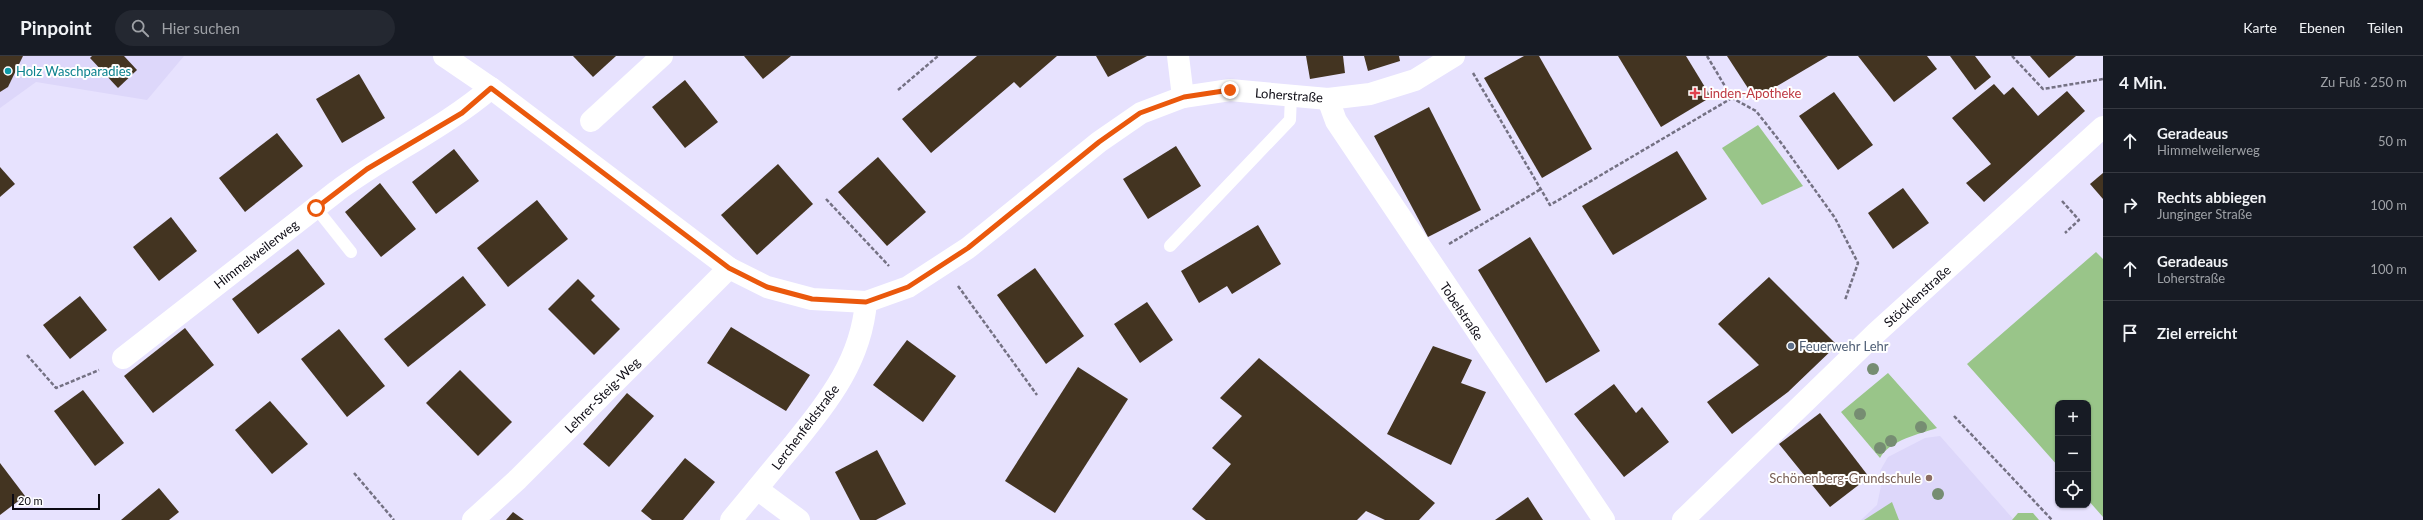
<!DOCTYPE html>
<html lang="de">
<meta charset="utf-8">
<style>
body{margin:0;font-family:Lato,sans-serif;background:#242831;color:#f1f3f6}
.controls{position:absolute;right:12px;bottom:12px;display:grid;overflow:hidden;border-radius:8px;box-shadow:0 1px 3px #0004}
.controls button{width:36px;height:36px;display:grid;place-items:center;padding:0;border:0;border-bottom:1px solid #363941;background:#171b24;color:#f1f3f6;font:20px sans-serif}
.scale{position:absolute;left:12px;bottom:10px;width:88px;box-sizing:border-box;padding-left:4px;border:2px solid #0c0a13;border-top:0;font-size:11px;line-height:14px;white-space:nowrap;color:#0c0a13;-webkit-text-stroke:3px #fff;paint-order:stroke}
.stop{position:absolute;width:12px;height:12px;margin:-9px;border:3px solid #ea580c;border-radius:50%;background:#fff}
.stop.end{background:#ea580c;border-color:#fff;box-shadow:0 1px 4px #0008}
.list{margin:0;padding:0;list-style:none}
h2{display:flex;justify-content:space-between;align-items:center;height:52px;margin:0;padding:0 16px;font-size:17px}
h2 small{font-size:13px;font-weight:400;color:#9ea1a6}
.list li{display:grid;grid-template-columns:26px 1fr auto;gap:12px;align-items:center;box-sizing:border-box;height:64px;padding:0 16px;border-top:1px solid #363941}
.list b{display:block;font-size:15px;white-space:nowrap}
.list p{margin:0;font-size:13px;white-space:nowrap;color:#9ea1a6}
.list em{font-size:13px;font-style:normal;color:#9ea1a6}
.icon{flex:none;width:22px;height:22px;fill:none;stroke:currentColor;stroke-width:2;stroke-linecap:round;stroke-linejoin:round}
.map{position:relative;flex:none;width:2103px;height:464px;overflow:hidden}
header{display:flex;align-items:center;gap:24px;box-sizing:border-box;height:56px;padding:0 20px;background:#171b24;border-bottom:1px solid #363941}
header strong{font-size:19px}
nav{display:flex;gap:22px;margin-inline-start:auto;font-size:14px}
.search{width:280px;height:36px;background:#242831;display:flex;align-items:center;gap:10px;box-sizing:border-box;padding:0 14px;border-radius:22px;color:#9ea1a6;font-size:15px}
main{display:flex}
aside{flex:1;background:#171b24}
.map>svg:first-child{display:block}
.built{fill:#ddd7fa}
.green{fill:#99c589}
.building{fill:#433421}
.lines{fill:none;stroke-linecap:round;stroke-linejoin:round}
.path{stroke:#747183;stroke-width:2.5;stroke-dasharray:4 2;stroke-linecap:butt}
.service{stroke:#fff;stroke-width:12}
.minor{stroke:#fff;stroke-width:22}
.tertiary{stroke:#fff;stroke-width:22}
.tree{fill:#768d72}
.route{stroke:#ea580c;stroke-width:5}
.culture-dot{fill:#0f9aa8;stroke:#fff;stroke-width:1.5}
.health-dot{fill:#e0444e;stroke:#fff;stroke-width:1.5}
.service-dot{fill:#5c6f8a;stroke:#fff;stroke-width:1.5}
.education-dot{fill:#8d6e63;stroke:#fff;stroke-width:1.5}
.labels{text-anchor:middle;stroke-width:4;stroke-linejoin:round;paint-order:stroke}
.culture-label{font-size:13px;fill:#0d838f;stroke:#fff;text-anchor:start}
.health-label{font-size:13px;fill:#be3a42;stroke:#fff;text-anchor:start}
.street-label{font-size:13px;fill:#0c0a13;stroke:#fff}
.service-label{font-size:13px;fill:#4e5e75;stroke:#fff;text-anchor:start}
.education-label{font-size:13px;fill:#785e54;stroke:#fff;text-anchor:end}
</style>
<header>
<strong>Pinpoint</strong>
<div class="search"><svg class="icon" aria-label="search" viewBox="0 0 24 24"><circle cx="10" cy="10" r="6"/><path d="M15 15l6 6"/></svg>Hier suchen</div>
<nav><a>Karte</a><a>Ebenen</a><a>Teilen</a></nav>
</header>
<main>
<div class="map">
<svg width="2103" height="464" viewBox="0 0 2103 464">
<rect width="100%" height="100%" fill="#e7e2fe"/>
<g class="built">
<path d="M0 0H184L147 44 36 26 0 52Z"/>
<path d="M1940 380 2014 464H1861L1877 449 1881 430 1880 415 1888 401 1925 382Z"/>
</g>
<g class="green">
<path d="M1758 69 1803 130 1762 149 1722 92Z"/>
<path d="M2096 196 2103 203V461L2088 444V347H2058V410L1967 308Z"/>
<path d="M1888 317 1937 372C1919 378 1890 384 1880 402L1841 356Z"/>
<path d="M1892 446 1899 464H1864Z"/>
<path d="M2018 457H2033L2039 464H2012Z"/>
</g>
<g class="building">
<path d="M0 0H23L8 31 0 36Z"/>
<path d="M92 0H124L137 14 118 32 90 2Z"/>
<path d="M573 0H616L593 21Z"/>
<path d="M744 0H791L763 23Z"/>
<path d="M977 0H1057L1020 32 1014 26 931 97 902 63Z"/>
<path d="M1096 0H1147L1108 21Z"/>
<path d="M1306 0H1343L1345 17 1310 23Z"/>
<path d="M1364 0H1399L1400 5 1368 15Z"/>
<path d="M1524 0H1539L1592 93 1542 122 1484 22Z"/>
<path d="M1618 0H1686L1711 41 1661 71Z"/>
<path d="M1727 0H1828L1755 43Z"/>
<path d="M1858 0H1927L1937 13 1894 46Z"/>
<path d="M1950 0H1975L1991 21 1975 34Z"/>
<path d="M2030 0H2076L2049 22Z"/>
<path d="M359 18 385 62 342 87 316 43Z"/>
<path d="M685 24 718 66 685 92 652 51Z"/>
<path d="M1994 28 2004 39 2013 31 2038 60 2067 35 2085 55 1984 146 1966 127 1991 108 1952 62Z"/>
<path d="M1834 36 1873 89 1838 114 1799 60Z"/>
<path d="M1429 51 1481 154 1428 181 1374 80Z"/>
<path d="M277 77 303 110 245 156 219 122Z"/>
<path d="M1176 90 1201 130 1148 163 1123 123Z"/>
<path d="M454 93 479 125 436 158 412 126Z"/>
<path d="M1677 95 1707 143 1613 199 1582 150Z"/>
<path d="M878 101 926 156 887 190 838 136Z"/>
<path d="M778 108 813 148 757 199 721 159Z"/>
<path d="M0 111 15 128 0 141Z"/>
<path d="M2103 117V143L2090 128Z"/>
<path d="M380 127 416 173 381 201 345 156Z"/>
<path d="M1903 132 1929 167 1893 193 1868 157Z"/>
<path d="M537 144 568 183 508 231 477 192Z"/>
<path d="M171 161 197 195 159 225 133 191Z"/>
<path d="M1258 169 1281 208 1232 238 1227 230 1199 247 1181 215Z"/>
<path d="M1530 181 1600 295 1546 327 1478 214Z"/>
<path d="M298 193 325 228 258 278 232 243Z"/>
<path d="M1035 212 1084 280 1046 308 997 239Z"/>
<path d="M463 220 486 249 408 311 384 283Z"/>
<path d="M1769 221 1837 289 1788 336 1732 378 1707 346 1759 309 1718 268Z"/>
<path d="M578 223 595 240 591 244 620 273 594 299 548 253Z"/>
<path d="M80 240 107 274 70 303 43 269Z"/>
<path d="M1147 246 1173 284 1140 307 1114 268Z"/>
<path d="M731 271 810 319 786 355 707 307Z"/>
<path d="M185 272 214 309 153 357 124 320Z"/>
<path d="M339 273 385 330 347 361 301 303Z"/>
<path d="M907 284 956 320 923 366 873 329Z"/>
<path d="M1433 290 1472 304 1461 327 1486 336 1451 409 1387 378Z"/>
<path d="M1259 302 1435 447 1419 464H1385L1366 455 1357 464H1206L1192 453 1231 408 1212 392 1242 360 1220 342Z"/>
<path d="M1078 311 1128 343 1055 457 1005 425Z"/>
<path d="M460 314 512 366 478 400 426 347Z"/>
<path d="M1614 328 1636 357 1642 351 1669 386 1624 421 1574 358Z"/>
<path d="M83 334 124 387 95 410 54 355Z"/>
<path d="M627 337 654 360 609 411 583 388Z"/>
<path d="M270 345 308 388 272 418 235 374Z"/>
<path d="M1820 357 1869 421 1830 451 1779 388Z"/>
<path d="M877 394 906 448 876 464H860L835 416Z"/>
<path d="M685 402 715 426 683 464H652L641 455Z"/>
<path d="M0 407 25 440 0 459Z"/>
<path d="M159 432 179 456 169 464H121Z"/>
<path d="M1528 441 1543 464H1495Z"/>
<path d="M513 456 524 464H506Z"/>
</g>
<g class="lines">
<g class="path">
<path d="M1707 0 1732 42 1756 55 1782 88 1835 162 1858 207 1845 244"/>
<path d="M2012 0 2043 33 2103 23"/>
<path d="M1473 17 1550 149 1732 42"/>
<path d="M898 34 938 0"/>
<path d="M826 143 889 210"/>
<path d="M2062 145 2079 164 2065 177"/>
<path d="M1449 188 1541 133"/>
<path d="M958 230 1037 339"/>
<path d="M27 299 56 332 99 314"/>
<path d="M1954 360 2052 464"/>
<path d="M354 417 394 464"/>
</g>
<g class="service">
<path d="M316 152 351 196"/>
<path d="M1170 190 1290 64 1291 40"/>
</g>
<g class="minor">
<path d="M1178 0 1183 41"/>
<path d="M1328 43 1336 65 1604 464"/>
<path d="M591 65 662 0"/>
<path d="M123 302 337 135C387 98 444 72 491 32"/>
<path d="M757 433 799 464"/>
<path d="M473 464 518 423 729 212"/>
<path d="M731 464C752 439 772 414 793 389 829 344 861 305 866 246"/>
<path d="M1683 464 1876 277 2103 71"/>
</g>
<path class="tertiary" d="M444 0 491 32 729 212 767 231 812 243 866 246 908 231 968 192 1099 86 1141 57 1183 41 1230 34 1328 43 1370 38 1415 24 1454 0"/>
</g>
<g class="tree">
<circle cx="1873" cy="313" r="6"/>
<circle cx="1860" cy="358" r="6"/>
<circle cx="1921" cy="371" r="6"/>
<circle cx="1891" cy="385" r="6"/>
<circle cx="1880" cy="392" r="6"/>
<circle cx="1938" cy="438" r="6"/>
</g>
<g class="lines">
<path class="route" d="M316 152 367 113 462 57 491 32 729 212 767 231 812 243 866 246 908 231 968 192 1099 86 1140 57 1184 41 1230 34"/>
</g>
<circle class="culture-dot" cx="8" cy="15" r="4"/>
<path class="health-dot" d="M1693 31h4v4h4v4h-4v4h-4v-4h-4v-4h4z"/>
<circle class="service-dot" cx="1791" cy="290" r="4"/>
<circle class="education-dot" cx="1929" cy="422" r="4"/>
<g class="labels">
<g class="culture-label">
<text x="16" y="20">Holz Waschparadies</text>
</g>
<g class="health-label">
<text x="1703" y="42">Linden-Apotheke</text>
</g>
<g class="street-label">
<text transform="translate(1289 39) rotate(4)" y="5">Loherstraße</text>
<text transform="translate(256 198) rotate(-38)" y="5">Himmelweilerweg</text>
<text transform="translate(1917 240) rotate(-42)" y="5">Stöcklenstraße</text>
<text transform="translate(1462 255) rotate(56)" y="5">Tobelstraße</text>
<text transform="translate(602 339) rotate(-45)" y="5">Lehrer-Steig-Weg</text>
<text transform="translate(805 371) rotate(-53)" y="5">Lerchenfeldstraße</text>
</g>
<g class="service-label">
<text x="1799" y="295">Feuerwehr Lehr</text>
</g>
<g class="education-label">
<text x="1921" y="427">Schönenberg-Grundschule</text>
</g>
</g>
</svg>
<div class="controls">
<button>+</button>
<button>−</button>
<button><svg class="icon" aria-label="locate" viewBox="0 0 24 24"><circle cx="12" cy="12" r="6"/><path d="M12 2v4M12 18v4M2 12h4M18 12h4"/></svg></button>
</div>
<div class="scale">20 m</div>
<div class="stop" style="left:316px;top:152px"></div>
<div class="stop end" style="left:1230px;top:34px"></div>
</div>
<aside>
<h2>4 Min.<small>Zu Fuß · 250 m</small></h2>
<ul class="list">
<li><svg class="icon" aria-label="ahead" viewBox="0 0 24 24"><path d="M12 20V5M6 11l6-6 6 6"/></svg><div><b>Geradeaus</b><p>Himmelweilerweg</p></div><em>50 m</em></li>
<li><svg class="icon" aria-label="right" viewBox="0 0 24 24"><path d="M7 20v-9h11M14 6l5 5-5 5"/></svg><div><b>Rechts abbiegen</b><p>Junginger Straße</p></div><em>100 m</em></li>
<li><svg class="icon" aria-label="ahead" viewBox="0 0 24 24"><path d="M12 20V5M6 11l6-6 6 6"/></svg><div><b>Geradeaus</b><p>Loherstraße</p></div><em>100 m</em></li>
<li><svg class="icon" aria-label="arrive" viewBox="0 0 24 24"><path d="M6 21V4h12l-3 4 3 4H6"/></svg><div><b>Ziel erreicht</b></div></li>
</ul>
</aside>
</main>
